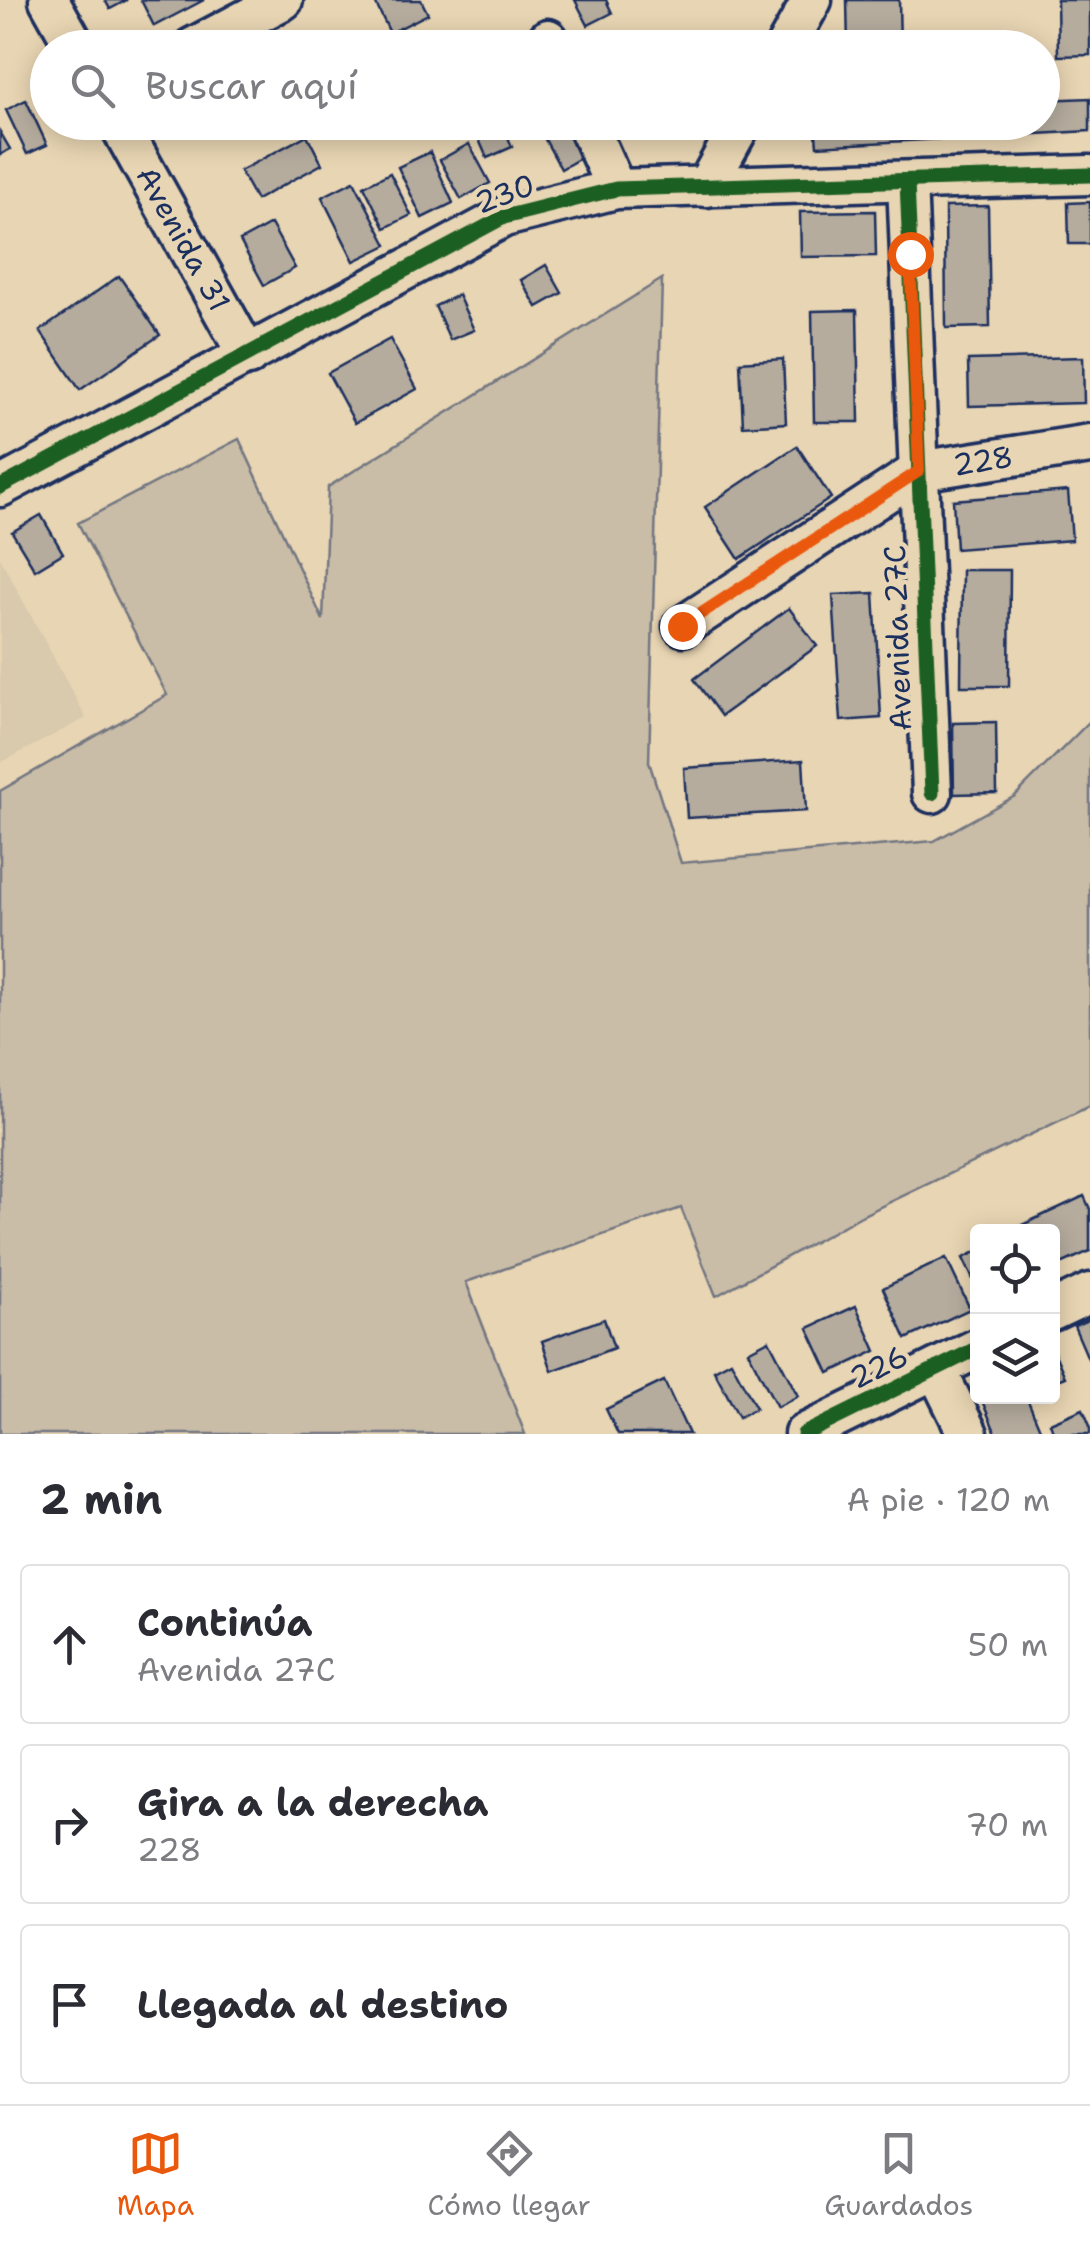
<!DOCTYPE html>
<html lang="es">
<meta charset="utf-8">
<style>
body{margin:0;font-family:"Shantell Sans",sans-serif;background:#f7f7f7;color:#2b2b33}
.controls{position:absolute;right:30px;bottom:30px;display:grid;overflow:hidden;border-radius:10px;box-shadow:0 5px 25px #0003}
.controls button{width:90px;height:90px;display:grid;place-items:center;padding:0;border:0;border-bottom:2px solid #e1e1e2;background:#fff;color:#2b2b33;font:50px sans-serif}
.stop{position:absolute;width:30px;height:30px;margin:-22px;border:8px solid #ea580c;border-radius:50%;background:#fff}
.stop.end{background:#ea580c;border-color:#fff;box-shadow:0 2px 10px #0008}
.list{margin:0;padding:0;list-style:none}
h2{display:flex;justify-content:space-between;align-items:center;height:130px;margin:0;padding:0 40px;font-size:42px}
h2 small{font-size:32px;font-weight:400;color:#7c7c81}
.list li{display:grid;grid-template-columns:65px 1fr auto;gap:30px;align-items:center;box-sizing:border-box;height:160px;margin:0 20px 20px;padding:0 20px;border:2px solid #e1e1e2;border-radius:10px}
.list b{display:block;font-size:38px;white-space:nowrap}
.list p{margin:0;font-size:32px;white-space:nowrap;color:#7c7c81}
.list em{font-size:32px;font-style:normal;color:#7c7c81}
.icon{flex:none;width:55px;height:55px;fill:none;stroke:currentColor;stroke-width:2;stroke-linecap:round;stroke-linejoin:round}
.map{position:relative;flex:none;width:1090px;height:1434px;overflow:hidden}
.search{position:absolute;background:#fff;box-shadow:0 5px 25px #0003;left:30px;right:30px;top:30px;height:110px;display:flex;align-items:center;gap:25px;box-sizing:border-box;padding:0 35px;border-radius:55px;color:#7c7c81;font-size:38px}
.sheet{height:670px;background:#fff}
nav{display:flex;justify-content:space-around;align-items:center;box-sizing:border-box;height:140px;border-top:2px solid #e1e1e2;background:#fff;font-size:28px;color:#7c7c81}
nav a{display:grid;justify-items:center;gap:5px}
nav .on{color:#ea580c}
.map>svg:first-child{display:block}
.built{fill:#d9c9ad}
.green{fill:#cabda7;stroke:#727682;stroke-width:2.5}
.building{fill:#b5ac9e;stroke:#1b2f5e;stroke-width:2.5}
.lines{fill:none;stroke-linecap:round;stroke-linejoin:round}
.minor-casing{stroke:#1b2f5e;stroke-width:45}
.minor{stroke:#e8d5b3;stroke-width:38}
.cycleway-casing{stroke:#e8d5b3;stroke-width:21}
.cycleway{stroke:#1b5e20;stroke-width:15}
.route{stroke:#ea580c;stroke-width:12}
.labels{text-anchor:middle;stroke-width:9;stroke-linejoin:round;paint-order:stroke}
.street-label{font-size:30px;fill:#1b2f5e;stroke:#e8d5b3}
</style>
<div class="map">
<svg width="1090" height="1434" viewBox="0 0 1090 1434">
<rect width="100%" height="100%" fill="#e8d5b3"/>
<filter id="ink" filterUnits="userSpaceOnUse"><feTurbulence type="fractalNoise" baseFrequency=".01" numOctaves="2"/><feDisplacementMap in="SourceGraphic" scale="20" xChannelSelector="R" yChannelSelector="G"/><feConvolveMatrix kernelMatrix="1 2 1 2 8 2 1 2 1" color-interpolation-filters="sRGB"/></filter>
<g filter="url(#ink)">
<path class="built" d="M0 558 86 718 0 763Z"/>
<path class="green" d="M662 279 649 762 681 863 934 841 1015 796 1090 721V1106L863 1215 716 1296 681 1208 466 1282 525 1434H0V791L167 695 78 523 239 439 323 620 328 487Z"/>
<g class="building">
<path d="M105 0H127L110 9Z"/>
<path d="M141 0H204L154 26Z"/>
<path d="M374 0H421L428 14 390 33Z"/>
<path d="M575 0H606L612 13 588 25Z"/>
<path d="M847 0H899L900 48H848Z"/>
<path d="M1057 0H1090V55L1058 56Z"/>
<path d="M1090 98V131L817 146 815 122H1042V100Z"/>
<path d="M26 100 47 145 27 154 6 110Z"/>
<path d="M488 122H502L512 147 487 158 474 128Z"/>
<path d="M557 122H572L589 153 561 169 541 132Z"/>
<path d="M0 132 10 149 0 155Z"/>
<path d="M307 135 322 164 256 200 240 171Z"/>
<path d="M469 144 490 183 461 199 440 160Z"/>
<path d="M430 152 453 203 422 218 398 167Z"/>
<path d="M390 173 411 215 385 228 364 186Z"/>
<path d="M354 181 387 245 354 261 322 197Z"/>
<path d="M1090 202V244H1069L1068 203Z"/>
<path d="M988 206 990 327 946 328 945 207Z"/>
<path d="M875 211 876 256 801 257 800 212Z"/>
<path d="M271 224 295 268 264 285 240 241Z"/>
<path d="M546 265 562 293 537 307 521 280Z"/>
<path d="M119 276 160 335 80 390 40 331Z"/>
<path d="M458 295 474 330 450 340 435 306Z"/>
<path d="M857 310 859 422H814L812 311Z"/>
<path d="M390 339 417 389 355 423 328 373Z"/>
<path d="M1083 357 1084 403 969 406 968 360Z"/>
<path d="M783 359 786 423 743 426 740 362Z"/>
<path d="M797 446 831 498 739 559 705 507Z"/>
<path d="M1068 491 1072 540 956 549 953 500Z"/>
<path d="M41 515 63 553 35 570 12 532Z"/>
<path d="M962 570H1010L1009 686H961Z"/>
<path d="M874 593 881 718 841 721 833 595Z"/>
<path d="M789 608 817 646 721 716 694 679Z"/>
<path d="M996 722 997 793 954 794 953 723Z"/>
<path d="M803 760 806 811 687 818 684 768Z"/>
<path d="M1084 1196 1090 1209V1251L1052 1268V1232H1024L1022 1225Z"/>
<path d="M978 1251V1290L963 1258Z"/>
<path d="M946 1258 970 1309 906 1339 883 1288Z"/>
<path d="M856 1306 876 1351 829 1373 808 1328Z"/>
<path d="M604 1319 614 1348 552 1371 542 1341Z"/>
<path d="M1090 1319V1363L1074 1326Z"/>
<path d="M769 1340 798 1396 777 1407 748 1351Z"/>
<path d="M1052 1347 1065 1377 1052 1382Z"/>
<path d="M731 1361 756 1408 739 1417 714 1370Z"/>
<path d="M664 1381 689 1434H618L606 1409Z"/>
<path d="M980 1396H1026L1042 1434H996Z"/>
<path d="M1083 1409 1090 1426V1434H1054L1050 1423Z"/>
</g>
<g class="lines">
<g class="minor-casing">
<g id="minor">
<path d="M49 0 76 48"/>
<path d="M548 39 552 48"/>
<path d="M192 48 283 0"/>
<path d="M785 48 812 0"/>
<path d="M118 122 248 356"/>
<path d="M586 122 616 189"/>
<path d="M907 181 932 793"/>
<path d="M706 187 742 122"/>
<path d="M0 487 504 217 616 189 1090 175"/>
<path d="M683 626 919 471 1090 444"/>
<path d="M1052 1311 1090 1293"/>
<path d="M936 1369 968 1434"/>
<path d="M804 1434 978 1348"/>
</g>
</g>
<use href="#minor" class="minor"/>
<g class="cycleway-casing">
<g id="cycleway">
<path d="M907 181 932 793"/>
<path d="M0 487 504 217 616 189 1090 175"/>
<path d="M804 1434 978 1348"/>
</g>
</g>
<use href="#cycleway" class="cycleway"/>
</g>
</g>
<g class="lines" filter="url(#ink)">
<path class="route" d="M682 626 919 471 910 254"/>
</g>
<g class="labels">
<g class="street-label">
<text transform="translate(505 194) rotate(-20)" y="10">230</text>
<text transform="translate(183 239) rotate(61)" y="10">Avenida 31</text>
<text transform="translate(983 461) rotate(-9)" y="10">228</text>
<text transform="translate(898 638) rotate(-92)" y="10">Avenida 27C</text>
<text transform="translate(879 1367) rotate(-26)" y="10">226</text>
</g>
</g>
</svg>
<div class="controls">
<button><svg class="icon" aria-label="locate" viewBox="0 0 24 24"><circle cx="12" cy="12" r="6"/><path d="M12 2v4M12 18v4M2 12h4M18 12h4"/></svg></button>
<button><svg class="icon" aria-label="layers" viewBox="0 0 24 24"><path d="M12 4l9 5-9 5-9-5zM3 14l9 5 9-5"/></svg></button>
</div>
<div class="stop" style="left:910px;top:254px"></div>
<div class="stop end" style="left:682px;top:626px"></div>
<div class="search"><svg class="icon" aria-label="search" viewBox="0 0 24 24"><circle cx="10" cy="10" r="6"/><path d="M15 15l6 6"/></svg>Buscar aquí</div>
</div>
<section class="sheet">
<h2>2 min<small>A pie · 120 m</small></h2>
<ul class="list">
<li><svg class="icon" aria-label="ahead" viewBox="0 0 24 24"><path d="M12 20V5M6 11l6-6 6 6"/></svg><div><b>Continúa</b><p>Avenida 27C</p></div><em>50 m</em></li>
<li><svg class="icon" aria-label="right" viewBox="0 0 24 24"><path d="M7 20v-9h11M14 6l5 5-5 5"/></svg><div><b>Gira a la derecha</b><p>228</p></div><em>70 m</em></li>
<li><svg class="icon" aria-label="arrive" viewBox="0 0 24 24"><path d="M6 21V4h12l-3 4 3 4H6"/></svg><div><b>Llegada al destino</b></div></li>
</ul>
</section>
<nav>
<a class="on"><svg class="icon" aria-label="map" viewBox="0 0 24 24"><path d="M3 6l6-2 6 2 6-2v14l-6 2-6-2-6 2zM9 4v14M15 6v14"/></svg>Mapa</a>
<a><svg class="icon" aria-label="directions" viewBox="0 0 24 24"><path d="M12 3l9 9-9 9-9-9zM9 14v-3h6M13 9l2 2-2 2"/></svg>Cómo llegar</a>
<a><svg class="icon" aria-label="saved" viewBox="0 0 24 24"><path d="M7 4h10v16l-5-4-5 4z"/></svg>Guardados</a>
</nav>
